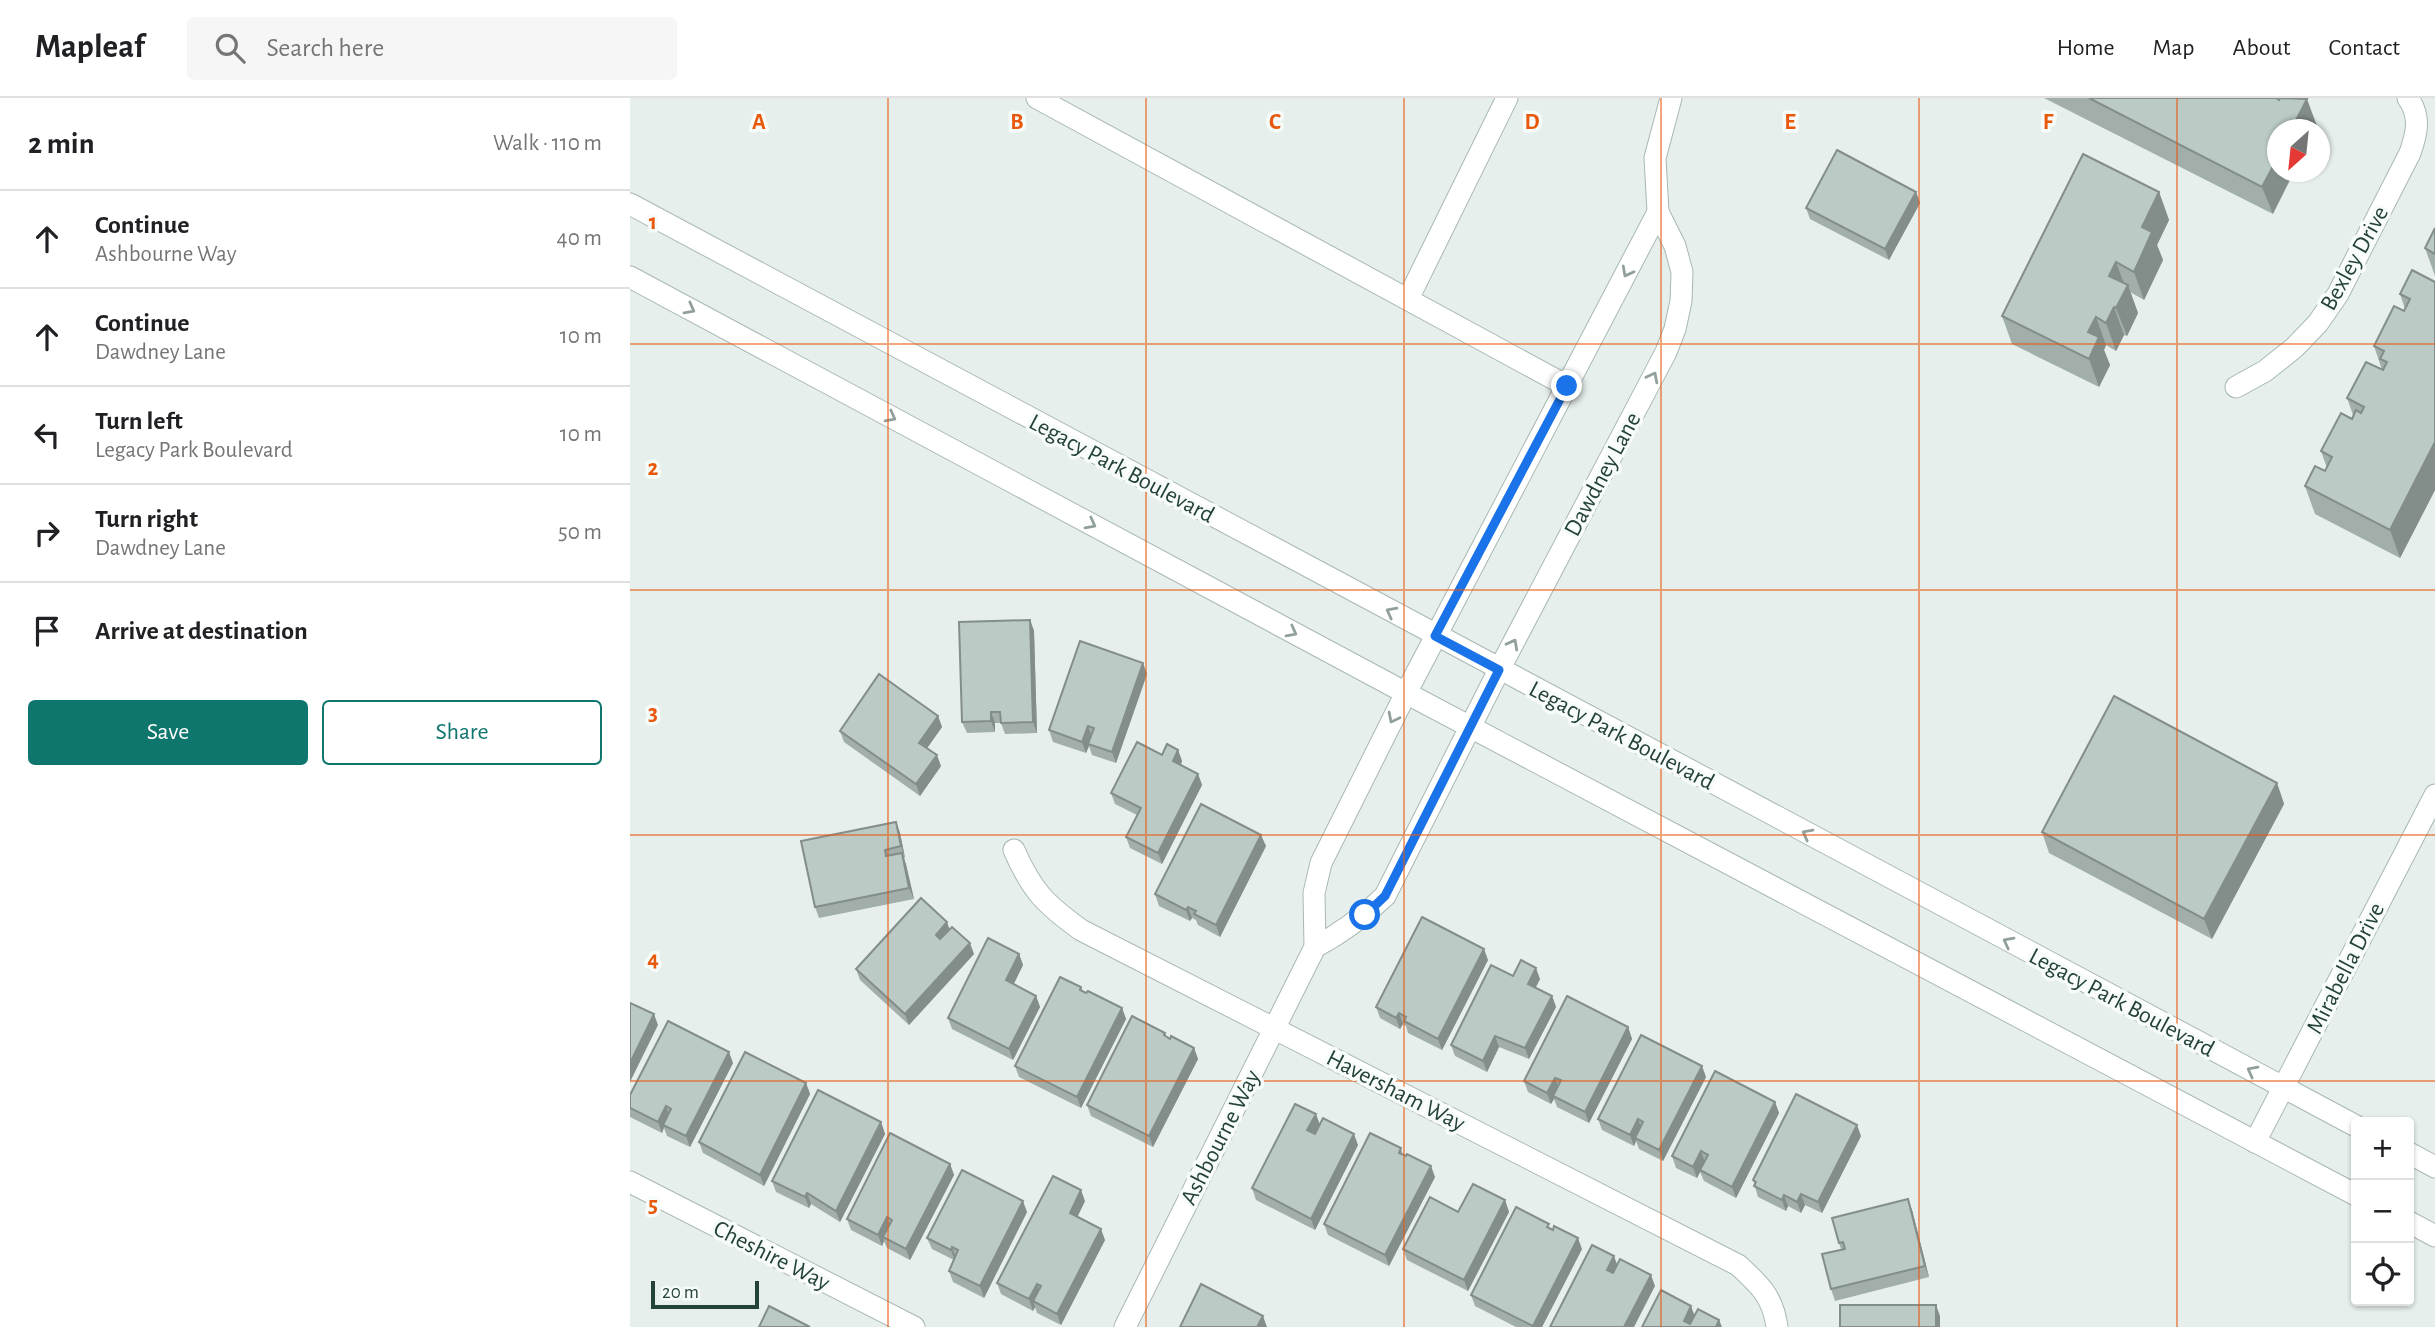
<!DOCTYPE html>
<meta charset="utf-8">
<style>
body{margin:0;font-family:"Alegreya Sans",sans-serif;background:#f6f6f6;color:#202124}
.controls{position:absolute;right:21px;bottom:21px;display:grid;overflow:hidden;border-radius:7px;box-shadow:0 2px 5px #0004}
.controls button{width:63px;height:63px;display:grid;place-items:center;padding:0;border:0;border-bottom:2px solid #e0e0e0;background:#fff;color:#202124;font:35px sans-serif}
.compass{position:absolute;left:1637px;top:21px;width:63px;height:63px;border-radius:50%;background:#fff;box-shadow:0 2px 5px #0004;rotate:207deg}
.scale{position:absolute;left:21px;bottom:18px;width:108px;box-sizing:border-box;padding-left:7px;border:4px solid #24423a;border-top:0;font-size:19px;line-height:24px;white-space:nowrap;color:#24423a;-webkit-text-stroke:5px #f7fbf9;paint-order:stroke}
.stop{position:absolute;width:21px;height:21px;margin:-16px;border:5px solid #1a73e8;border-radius:50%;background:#fff}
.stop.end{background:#1a73e8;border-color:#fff;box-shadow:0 2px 7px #0008}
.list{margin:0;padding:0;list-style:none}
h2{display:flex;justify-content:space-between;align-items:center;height:91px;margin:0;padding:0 28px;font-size:30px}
h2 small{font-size:23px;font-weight:400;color:#757577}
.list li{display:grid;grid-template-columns:46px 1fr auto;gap:21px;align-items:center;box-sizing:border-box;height:98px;padding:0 28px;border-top:2px solid #e0e0e0}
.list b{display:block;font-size:26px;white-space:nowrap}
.list p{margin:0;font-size:23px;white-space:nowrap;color:#757577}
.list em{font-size:23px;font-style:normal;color:#757577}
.actions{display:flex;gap:14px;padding:21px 28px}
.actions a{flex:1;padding:16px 0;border:2px solid #0f766e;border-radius:7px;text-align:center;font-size:24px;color:#0f766e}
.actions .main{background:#0f766e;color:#fff}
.icon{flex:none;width:38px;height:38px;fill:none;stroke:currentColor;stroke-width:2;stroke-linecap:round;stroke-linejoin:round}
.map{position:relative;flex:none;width:1805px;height:1229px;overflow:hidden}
header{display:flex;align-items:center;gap:42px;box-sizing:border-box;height:98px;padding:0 35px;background:#fff;border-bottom:2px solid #e0e0e0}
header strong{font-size:33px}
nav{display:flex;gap:38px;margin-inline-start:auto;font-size:24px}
.search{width:490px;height:63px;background:#f6f6f6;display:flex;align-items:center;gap:18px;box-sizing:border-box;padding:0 24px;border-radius:7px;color:#757577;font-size:26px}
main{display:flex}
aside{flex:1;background:#fff}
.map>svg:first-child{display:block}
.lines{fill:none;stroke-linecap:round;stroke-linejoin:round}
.minor-casing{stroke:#a8b8b2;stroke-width:23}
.minor{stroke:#fff;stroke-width:21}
.wall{fill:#a1aea9}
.shaded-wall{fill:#838d89}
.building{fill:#bbcac4;stroke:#838d89;stroke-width:2}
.oneway{stroke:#92a09c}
.route{stroke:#1a73e8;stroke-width:9}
.grid{fill:none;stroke:#e8590c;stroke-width:2;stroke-opacity:0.55}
.labels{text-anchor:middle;stroke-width:7;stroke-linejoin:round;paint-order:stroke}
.street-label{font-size:24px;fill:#24423a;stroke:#f7fbf9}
.grid-label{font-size:23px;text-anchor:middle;font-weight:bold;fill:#e8590c;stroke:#f7fbf9;stroke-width:7;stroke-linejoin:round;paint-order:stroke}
</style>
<header>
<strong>Mapleaf</strong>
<div class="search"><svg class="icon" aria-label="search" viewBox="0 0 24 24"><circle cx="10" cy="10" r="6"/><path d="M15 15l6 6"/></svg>Search here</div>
<nav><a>Home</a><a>Map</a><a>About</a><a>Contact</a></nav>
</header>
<main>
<aside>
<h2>2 min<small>Walk · 110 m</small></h2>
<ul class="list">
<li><svg class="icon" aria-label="ahead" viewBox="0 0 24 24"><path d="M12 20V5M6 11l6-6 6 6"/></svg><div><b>Continue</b><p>Ashbourne Way</p></div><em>40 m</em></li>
<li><svg class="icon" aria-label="ahead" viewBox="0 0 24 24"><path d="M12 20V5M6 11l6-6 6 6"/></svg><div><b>Continue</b><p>Dawdney Lane</p></div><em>10 m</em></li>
<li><svg class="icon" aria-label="left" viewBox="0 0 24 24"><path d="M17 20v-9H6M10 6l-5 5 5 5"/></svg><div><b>Turn left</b><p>Legacy Park Boulevard</p></div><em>10 m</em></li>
<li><svg class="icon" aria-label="right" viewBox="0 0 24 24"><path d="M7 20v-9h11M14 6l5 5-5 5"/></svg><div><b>Turn right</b><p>Dawdney Lane</p></div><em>50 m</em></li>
<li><svg class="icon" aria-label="arrive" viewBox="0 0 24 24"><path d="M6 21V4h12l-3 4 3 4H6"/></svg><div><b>Arrive at destination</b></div></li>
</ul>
<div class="actions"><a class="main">Save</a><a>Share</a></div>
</aside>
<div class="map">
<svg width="1805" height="1229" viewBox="0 0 1805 1229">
<rect width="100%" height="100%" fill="#e6efeb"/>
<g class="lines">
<g class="minor-casing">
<g id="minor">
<path d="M407 0 937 288"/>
<path d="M0 106 1726 1028"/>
<path d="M0 179 776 595 1726 1097"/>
<path d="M778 201 877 0"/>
<path d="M1606 289 1635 273 1664 250 1688 225 1708 196 1780 55C1787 35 1791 19 1778 0"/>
<path d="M384 752C402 793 415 806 451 832L1108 1167C1130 1187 1143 1199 1147 1229"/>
<path d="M685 849C712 835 733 819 755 798L869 572 1036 254 1045 231 1051 203 1052 174 1045 148 1028 114 1025 60 1041 0"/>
<path d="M1625 1044 1805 697"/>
<path d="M1779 1055 1805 1069"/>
<path d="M0 1084 284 1229"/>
<path d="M1779 1124 1805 1138"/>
<path d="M495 1229 685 849 684 795 691 765 776 595 1028 114"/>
</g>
</g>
<use href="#minor" class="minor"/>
</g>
<g class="wall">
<path d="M1414 0H1649L1687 28 1686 32H1648L1643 116Z"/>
<path d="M1286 94 1290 105 1259 162 1180 121 1176 110Z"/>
<path d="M1529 94 1539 122 1527 147 1533 162 1514 202 1500 194 1508 215 1497 238 1494 237 1486 253 1476 247 1474 252 1480 267 1469 289 1382 246 1372 218Z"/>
<path d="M1805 130V178L1795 150Z"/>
<path d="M1805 184V392L1770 460 1685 416 1675 388 1695 373 1697 370 1691 353 1722 321 1723 317 1717 300 1752 272 1744 248 1774 213 1775 211 1770 196Z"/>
<path d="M400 522 404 533 407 635 375 636 371 625H365V634L337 635 332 624Z"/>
<path d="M517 576 486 665 462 657 459 648 456 655 423 644 419 632Z"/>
<path d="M308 618 312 629 297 650 311 668 290 698 214 644 210 633Z"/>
<path d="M548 652 552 663 551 667 568 676 572 687 532 766 500 750 496 739 507 717 485 706 481 695 532 657Z"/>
<path d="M1647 685 1654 706 1582 841 1419 755 1412 734Z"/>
<path d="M266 724 270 735 275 760H274L284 801 189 820 185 809Z"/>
<path d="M636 748 590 839 568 827 566 822 562 820 560 823 529 808 525 796Z"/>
<path d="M319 831 344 856 279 927 230 882 226 871Z"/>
<path d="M389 856 393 867 383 886 406 898 410 909 383 962 322 931 318 920Z"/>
<path d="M858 862 812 952 778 935 776 928 773 926 770 931 750 920 746 909Z"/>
<path d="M883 878 910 881 905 890 922 898 926 909 899 961 869 949 857 974 825 958 821 947Z"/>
<path d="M451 889 453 893 492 910 496 921 451 1010 389 979 385 968Z"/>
<path d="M998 929 1002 941 959 1025 927 1009 924 1001 921 1006 898 994 894 983Z"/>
<path d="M535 935 537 939 564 950 568 961 523 1049 461 1018 457 1007Z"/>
<path d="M103 965 60 1049 37 1038 34 1030 32 1035 0 1019V997Z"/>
<path d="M1076 979 1033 1063 1009 1051 1006 1043 1004 1048 972 1032 968 1021Z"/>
<path d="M176 985 180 996 134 1088 73 1055 69 1044Z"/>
<path d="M1145 1004 1149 1015 1106 1100 1074 1083 1070 1074 1067 1080 1046 1070 1042 1058Z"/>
<path d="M251 1024 255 1036 210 1124 181 1106 179 1110 146 1094 142 1083Z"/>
<path d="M690 1027 728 1047 685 1132 626 1102 622 1090Z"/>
<path d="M1231 1038 1192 1115 1175 1107 1171 1115 1158 1108 1156 1113 1128 1099 1123 1082Z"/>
<path d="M771 1050 773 1057 805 1079 759 1168 698 1137 694 1126Z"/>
<path d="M320 1066 324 1077 280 1162 257 1150 254 1143 252 1148 221 1132 217 1121Z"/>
<path d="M875 1102 879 1114 838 1193 777 1162 773 1151 828 1114Z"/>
<path d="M455 1103 447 1119 475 1142 431 1227 407 1215 405 1209 403 1213 371 1196 367 1185Z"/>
<path d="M1282 1112 1299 1179 1205 1203 1201 1191 1211 1151 1209 1145Z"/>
<path d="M397 1114 354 1200 323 1184 319 1173 324 1162 302 1151 297 1140Z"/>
<path d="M921 1131 952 1151 912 1229H886L845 1208 841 1197Z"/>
</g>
<g class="shaded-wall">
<path d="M1677 1 1687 28 1686 32H1661Z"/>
<path d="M1648 59V74H1664L1643 116 1632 89Z"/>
<path d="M1286 94 1290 105 1259 162 1255 151Z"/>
<path d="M1529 94 1539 122 1527 147 1533 162 1514 202 1504 174 1512 129Z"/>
<path d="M1486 164 1496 191 1498 187 1508 215 1497 238 1486 210 1479 178Z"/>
<path d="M1484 209 1494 237 1486 253 1476 225Z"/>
<path d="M1466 219 1476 247 1474 252 1480 267 1469 289 1459 261 1458 234Z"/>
<path d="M1805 344V392L1770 460 1760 432Z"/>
<path d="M400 522 404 533 407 635 403 624Z"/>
<path d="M513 565 517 576 486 665 482 654Z"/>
<path d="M361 614 365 625V634L361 623Z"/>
<path d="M308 618 312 629 293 656 289 645Z"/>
<path d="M458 628 462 639 458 646 459 648 456 655 452 644Z"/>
<path d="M548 652 552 663 547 674 543 663Z"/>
<path d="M307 657 311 668 290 698 286 686Z"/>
<path d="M568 676 572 687 532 766 528 755Z"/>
<path d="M1647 685 1654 706 1582 841 1574 821Z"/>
<path d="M266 724 270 735 275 760 271 748Z"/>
<path d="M631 737 636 748 590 839 586 827Z"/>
<path d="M272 755 276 766 284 801 279 790Z"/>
<path d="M558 809 562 820 560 823 556 812Z"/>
<path d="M317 824 321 835 310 848 306 837Z"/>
<path d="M340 845 344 856 279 927 275 916Z"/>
<path d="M854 851 858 862 812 952 808 941Z"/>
<path d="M389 856 393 867 380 894 376 882Z"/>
<path d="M906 870 910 881 902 897 898 886Z"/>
<path d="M406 898 410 909 383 962 379 951Z"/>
<path d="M922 898 926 909 899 961 895 950Z"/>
<path d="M492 910 496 921 451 1010 447 999Z"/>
<path d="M769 915 773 926 770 931 766 920Z"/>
<path d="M24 916 28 927 0 984V965Z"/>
<path d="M998 929 1002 941 959 1025 955 1014Z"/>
<path d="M865 938 869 949 857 974 853 963Z"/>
<path d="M564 950 568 961 523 1049 519 1038Z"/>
<path d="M99 954 103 965 60 1049 56 1038Z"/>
<path d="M1072 968 1076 979 1033 1063 1029 1052Z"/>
<path d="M925 980 929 991 923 998 924 1001 921 1006 917 995Z"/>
<path d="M176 985 180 996 134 1088 130 1077Z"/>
<path d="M1145 1004 1149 1015 1106 1100 1102 1089Z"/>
<path d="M36 1008 40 1019 33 1027 34 1029 32 1035 28 1024Z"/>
<path d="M686 1016 690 1027 682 1043 677 1032Z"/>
<path d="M1008 1021 1012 1032 1005 1040 1006 1043 1004 1048 1000 1037Z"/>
<path d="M251 1024 255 1036 210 1124 206 1113Z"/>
<path d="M1227 1027 1231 1038 1192 1115 1188 1104Z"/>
<path d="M724 1036 728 1047 685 1132 681 1121Z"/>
<path d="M1071 1053 1075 1064 1067 1080 1063 1069Z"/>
<path d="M320 1066 324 1077 280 1162 276 1151Z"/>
<path d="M801 1068 805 1079 759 1168 755 1157Z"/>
<path d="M451 1092 455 1103 444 1126 440 1115Z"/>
<path d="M177 1095 181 1106 179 1110 175 1099Z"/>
<path d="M1171 1096 1175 1107 1171 1115 1167 1104Z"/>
<path d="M1154 1097 1158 1108 1156 1113 1152 1102Z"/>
<path d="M1278 1101 1282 1112 1299 1179 1295 1168Z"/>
<path d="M875 1102 879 1114 838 1193 834 1182Z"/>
<path d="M393 1103 397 1114 354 1200 350 1188Z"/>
<path d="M257 1119 261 1131 253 1139 254 1143 252 1148 248 1137Z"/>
<path d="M471 1131 475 1142 431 1227 427 1216Z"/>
<path d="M948 1140 952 1151 912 1229H903Z"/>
<path d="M322 1149 326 1160 325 1163 321 1152Z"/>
<path d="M984 1158 988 1169 981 1183 977 1172Z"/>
<path d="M1021 1177 1025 1188 1004 1229H994Z"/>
<path d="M407 1186 411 1197 403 1203 405 1209 403 1213 399 1201Z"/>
<path d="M1306 1207 1310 1218V1229H1306Z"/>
<path d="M1061 1208 1065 1219 1060 1229 1054 1223Z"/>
<path d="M633 1218 637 1229H627Z"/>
<path d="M1089 1222 1092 1229H1086Z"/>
</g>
<g class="building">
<path d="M1459 0H1646L1649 2 1650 0 1677 1 1661 32H1648V59L1632 89Z"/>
<path d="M1207 52 1286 94 1255 151 1176 110Z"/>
<path d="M1453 56 1529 94 1512 129 1522 134 1504 174 1486 164 1479 178 1498 187 1486 210 1484 209 1476 225 1466 219 1458 234 1469 239 1459 261 1372 218Z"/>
<path d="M1805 130V156L1795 150Z"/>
<path d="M1782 172 1805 184V344L1760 432 1675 388 1685 368 1695 373 1702 359 1691 353 1711 315 1722 321 1726 312 1731 315 1734 309 1717 300 1736 264 1753 272 1757 264 1750 261 1754 253 1744 248 1764 208 1774 213 1780 201 1770 196Z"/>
<path d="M400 522 403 624 371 625 370 614H361V623L332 624 329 524Z"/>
<path d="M450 543 513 565 482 654 458 646 464 630 458 628 452 644 419 632Z"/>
<path d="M249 576 308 618 289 645 307 657 286 686 210 633Z"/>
<path d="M1484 598 1647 685 1574 821 1412 734Z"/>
<path d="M507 644 532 657 537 646 548 652 543 663 568 676 528 755 496 739 511 710 481 695Z"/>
<path d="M571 706 631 737 586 827 564 816 566 813 558 809 556 812 525 796Z"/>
<path d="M266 724 271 748 255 752 256 758 272 755 279 790 185 809 171 743Z"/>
<path d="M291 800 317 824 306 837 310 841 322 829 340 845 275 916 226 871Z"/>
<path d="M792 819 854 851 808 941 774 923 776 919 769 915 766 920 746 909Z"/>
<path d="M358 840 389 856 376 882 406 898 379 951 318 920Z"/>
<path d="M891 862 906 870 898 886 922 898 895 950 865 938 853 963 821 947 861 867 883 878Z"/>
<path d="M430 879 451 889 450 892 456 895 458 893 492 910 447 999 385 968Z"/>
<path d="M937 898 998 929 955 1014 923 998 931 982 925 980 917 995 894 983Z"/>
<path d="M0 905 24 916 0 965Z"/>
<path d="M502 918 535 935 534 937 540 941 541 938 564 950 519 1038 457 1007Z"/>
<path d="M38 923 99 954 56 1038 33 1027 41 1011 36 1008 28 1024 0 1010V997Z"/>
<path d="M1011 937 1072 968 1029 1052 1005 1040 1013 1024 1008 1021 1000 1037 968 1021Z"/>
<path d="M115 954 176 985 130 1077 69 1044Z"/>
<path d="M1085 973 1145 1004 1102 1089 1070 1072 1078 1057 1071 1053 1063 1069 1042 1058Z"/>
<path d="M188 992 251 1024 206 1113 177 1095 175 1099 142 1083Z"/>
<path d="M1166 996 1227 1027 1188 1104 1171 1096 1167 1104 1154 1097 1152 1102 1124 1088 1126 1084 1123 1082Z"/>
<path d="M665 1006 686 1016 677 1032 685 1036 693 1020 724 1036 681 1121 622 1090Z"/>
<path d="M260 1035 320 1066 276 1151 253 1139 262 1122 257 1119 248 1137 217 1121Z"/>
<path d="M740 1035 771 1050 769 1055 776 1058 777 1056 801 1068 755 1157 694 1126Z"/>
<path d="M332 1072 393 1103 350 1188 319 1173 328 1152 322 1149 321 1152 297 1140Z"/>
<path d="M423 1078 451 1092 440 1115 471 1131 427 1216 403 1203 411 1188 407 1186 399 1201 367 1185Z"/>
<path d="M843 1086 875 1102 834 1182 773 1151 800 1099 828 1114Z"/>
<path d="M1278 1101 1295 1168 1201 1191 1192 1156 1215 1151 1213 1144 1209 1145 1202 1120Z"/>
<path d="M886 1109 919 1126 917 1129 923 1132 924 1128 948 1140 903 1228 841 1197Z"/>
<path d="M962 1147 984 1158 977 1172 983 1175 990 1161 1021 1177 994 1229H920Z"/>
<path d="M571 1186 633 1218 627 1229H550Z"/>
<path d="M1031 1192 1061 1208 1054 1223 1060 1226 1068 1211 1089 1222 1086 1229H1012Z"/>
<rect x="1210" y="1207" width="96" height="22"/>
<path d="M139 1208 180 1229H129Z"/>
</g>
<defs><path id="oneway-chevron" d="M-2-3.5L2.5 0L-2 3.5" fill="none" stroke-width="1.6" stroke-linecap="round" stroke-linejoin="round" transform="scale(1.75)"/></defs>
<g class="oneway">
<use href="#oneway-chevron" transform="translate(997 174) rotate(118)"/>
<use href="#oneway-chevron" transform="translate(60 211) rotate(28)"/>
<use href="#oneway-chevron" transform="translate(1023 279) rotate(-63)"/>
<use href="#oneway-chevron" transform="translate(261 319) rotate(28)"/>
<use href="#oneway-chevron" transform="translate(461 426) rotate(28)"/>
<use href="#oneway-chevron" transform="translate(761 514) rotate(-152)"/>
<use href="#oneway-chevron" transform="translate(662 534) rotate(28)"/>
<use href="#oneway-chevron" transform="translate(883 546) rotate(-62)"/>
<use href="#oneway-chevron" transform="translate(763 620) rotate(117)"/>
<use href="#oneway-chevron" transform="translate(1177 736) rotate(-152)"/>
<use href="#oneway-chevron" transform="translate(1378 844) rotate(-152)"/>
<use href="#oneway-chevron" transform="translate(1622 973) rotate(-152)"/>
</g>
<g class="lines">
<path class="route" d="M735 817 755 798 869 572 805 538 937 288"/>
</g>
<path class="grid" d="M258 0V1229M516 0V1229M774 0V1229M1031 0V1229M1289 0V1229M1547 0V1229M0 246H1805M0 492H1805M0 737H1805M0 983H1805"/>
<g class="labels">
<g class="street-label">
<text transform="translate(1724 160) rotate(-61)" y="8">Bexley Drive</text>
<text transform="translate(492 370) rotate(28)" y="8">Legacy Park Boulevard</text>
<text transform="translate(972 376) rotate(-62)" y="8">Dawdney Lane</text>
<text transform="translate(992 637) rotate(28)" y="8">Legacy Park Boulevard</text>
<text transform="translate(1715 870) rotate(-63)" y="8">Mirabella Drive</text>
<text transform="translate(1492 904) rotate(28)" y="8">Legacy Park Boulevard</text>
<text transform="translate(766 992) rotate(27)" y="8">Haversham Way</text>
<text transform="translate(590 1039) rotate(-63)" y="8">Ashbourne Way</text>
<text transform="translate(142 1157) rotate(27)" y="8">Cheshire Way</text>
</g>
</g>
<g class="grid-label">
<text x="129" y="31">A</text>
<text x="387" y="31">B</text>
<text x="645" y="31">C</text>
<text x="902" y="31">D</text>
<text x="1160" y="31">E</text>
<text x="1418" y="31">F</text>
<text x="23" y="131">1</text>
<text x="23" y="377">2</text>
<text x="23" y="622">3</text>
<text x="23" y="868">4</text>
<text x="23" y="1114">5</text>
</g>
</svg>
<div class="controls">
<button>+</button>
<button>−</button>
<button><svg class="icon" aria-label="locate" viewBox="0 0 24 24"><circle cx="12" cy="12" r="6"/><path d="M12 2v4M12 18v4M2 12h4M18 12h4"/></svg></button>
</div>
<svg class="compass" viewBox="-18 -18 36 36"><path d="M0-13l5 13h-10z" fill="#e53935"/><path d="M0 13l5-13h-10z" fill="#757577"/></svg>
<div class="scale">20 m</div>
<div class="stop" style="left:735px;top:817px"></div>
<div class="stop end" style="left:937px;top:288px"></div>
</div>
</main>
